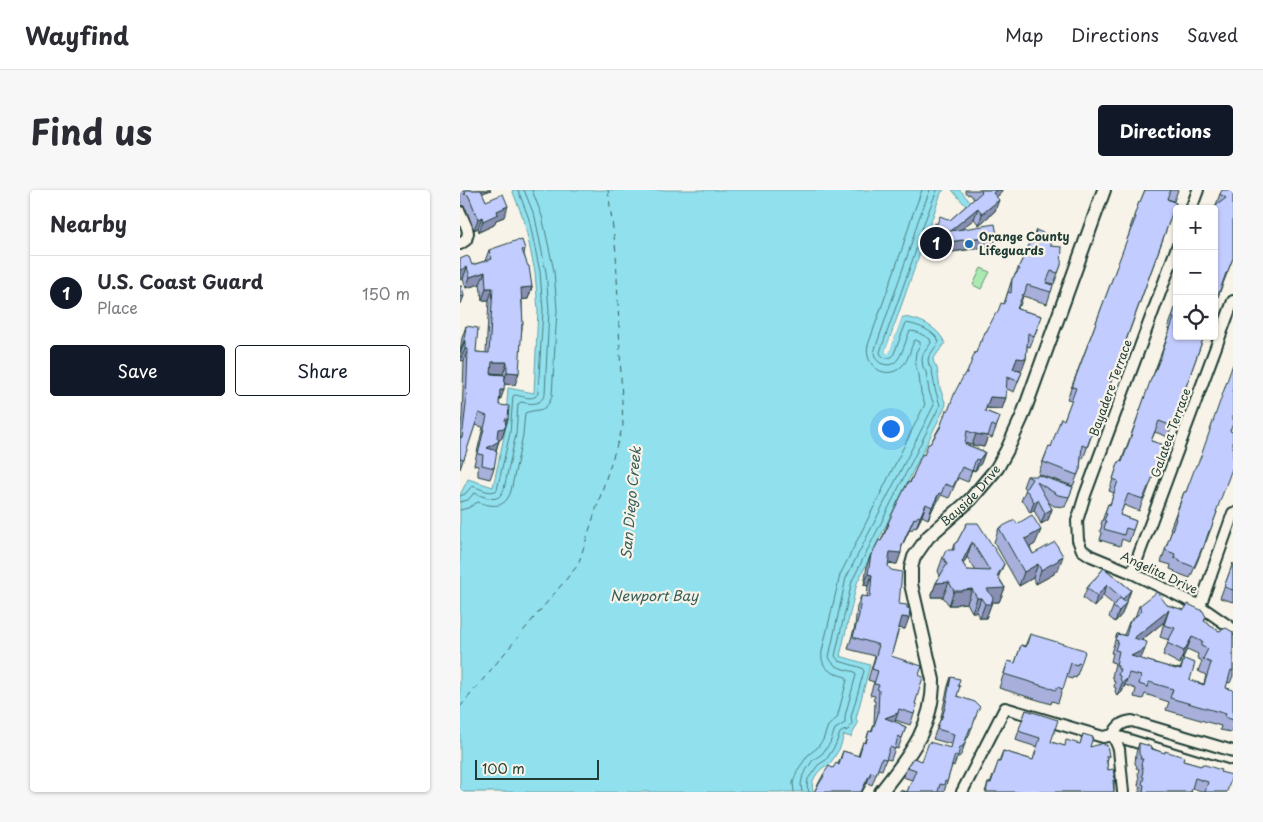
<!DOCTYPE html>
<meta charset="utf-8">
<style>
body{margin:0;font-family:"Playpen Sans",sans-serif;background:#f7f7f7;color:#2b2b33}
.controls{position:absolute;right:15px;top:15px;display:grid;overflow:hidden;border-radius:5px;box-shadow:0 1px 4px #0004}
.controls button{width:45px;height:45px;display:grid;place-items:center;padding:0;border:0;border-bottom:1px solid #e1e1e2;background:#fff;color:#2b2b33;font:25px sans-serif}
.scale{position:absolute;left:15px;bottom:12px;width:124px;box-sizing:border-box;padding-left:5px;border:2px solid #1f3d34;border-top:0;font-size:14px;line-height:18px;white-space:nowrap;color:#1f3d34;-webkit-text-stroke:4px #f7f3e8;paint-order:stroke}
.you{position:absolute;left:430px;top:238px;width:18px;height:18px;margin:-12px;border:4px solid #fff;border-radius:50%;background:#1a73e8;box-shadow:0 0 0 8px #1a73e833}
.badge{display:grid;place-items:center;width:32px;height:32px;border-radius:50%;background:#111827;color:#fff;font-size:16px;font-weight:700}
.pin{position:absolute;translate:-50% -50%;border:2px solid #fff;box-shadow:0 1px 5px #0006}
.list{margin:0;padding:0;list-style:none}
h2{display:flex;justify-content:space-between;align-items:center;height:65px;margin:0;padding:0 20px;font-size:21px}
h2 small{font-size:16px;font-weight:400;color:#7c7c81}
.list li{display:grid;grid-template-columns:32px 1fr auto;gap:15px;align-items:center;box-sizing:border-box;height:75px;padding:0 20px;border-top:1px solid #e1e1e2}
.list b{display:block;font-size:19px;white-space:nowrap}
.list p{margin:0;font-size:16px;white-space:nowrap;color:#7c7c81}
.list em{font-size:16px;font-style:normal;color:#7c7c81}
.actions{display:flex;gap:10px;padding:15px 20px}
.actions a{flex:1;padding:11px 0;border:1px solid #111827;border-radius:5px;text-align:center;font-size:18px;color:#111827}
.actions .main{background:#111827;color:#fff}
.icon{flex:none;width:28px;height:28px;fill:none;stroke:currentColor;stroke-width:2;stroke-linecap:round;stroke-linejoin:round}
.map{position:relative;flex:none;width:773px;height:602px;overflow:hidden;border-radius:5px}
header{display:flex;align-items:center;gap:30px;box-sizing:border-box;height:70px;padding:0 25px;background:#fff;border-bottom:1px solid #e1e1e2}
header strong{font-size:24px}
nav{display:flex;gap:28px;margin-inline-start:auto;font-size:18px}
.intro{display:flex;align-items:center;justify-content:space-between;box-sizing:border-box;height:120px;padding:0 30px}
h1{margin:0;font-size:35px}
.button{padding:12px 22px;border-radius:5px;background:#111827;color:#fff;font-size:18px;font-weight:700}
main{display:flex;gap:30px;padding:0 30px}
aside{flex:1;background:#fff;border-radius:5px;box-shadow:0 1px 4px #0004}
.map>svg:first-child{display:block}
.green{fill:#aae9b0;stroke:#649372}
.water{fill:#91e0ee;stroke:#639fa4}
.pier{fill:#f7f3e8}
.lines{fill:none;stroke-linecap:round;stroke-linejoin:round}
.shore{stroke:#4d7e7e;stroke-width:1}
.ferry{stroke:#365e59;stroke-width:1;stroke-dasharray:6 5;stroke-linecap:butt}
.minor-casing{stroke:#1f3d34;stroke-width:14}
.major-casing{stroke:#1f3d34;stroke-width:16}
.minor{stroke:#f7f3e8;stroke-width:10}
.major{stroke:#f7f3e8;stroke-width:12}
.wall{fill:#a7afda;stroke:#1f3d34;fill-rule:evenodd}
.shaded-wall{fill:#888fb2;stroke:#1f3d34}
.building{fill:#c2ccfe;stroke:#1f3d34;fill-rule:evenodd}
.poi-dot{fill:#1f6fb2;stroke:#f7f3e8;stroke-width:2}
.labels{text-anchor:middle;stroke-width:4.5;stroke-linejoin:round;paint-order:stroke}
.poi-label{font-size:12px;font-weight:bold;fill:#1f3d34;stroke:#f7f3e8;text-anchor:start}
.street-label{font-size:12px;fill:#1f3d34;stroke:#f7f3e8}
.water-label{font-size:14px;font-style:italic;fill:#365e59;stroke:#f7f3e8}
</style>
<header>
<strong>Wayfind</strong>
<nav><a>Map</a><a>Directions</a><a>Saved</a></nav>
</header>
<div class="intro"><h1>Find us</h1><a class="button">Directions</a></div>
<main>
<aside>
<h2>Nearby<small></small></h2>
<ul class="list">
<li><span class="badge">1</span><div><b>U.S. Coast Guard</b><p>Place</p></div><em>150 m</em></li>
</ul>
<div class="actions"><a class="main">Save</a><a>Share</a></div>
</aside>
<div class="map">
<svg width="773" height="602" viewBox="0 0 773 602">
<rect width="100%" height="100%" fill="#f7f3e8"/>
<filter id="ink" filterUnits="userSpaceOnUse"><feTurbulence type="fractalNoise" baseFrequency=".02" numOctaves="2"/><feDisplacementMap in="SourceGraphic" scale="10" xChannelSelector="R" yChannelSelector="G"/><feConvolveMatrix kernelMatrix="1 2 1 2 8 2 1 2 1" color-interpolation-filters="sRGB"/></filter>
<g filter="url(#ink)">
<path class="green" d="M521 78 530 82 521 99 513 95Z"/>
<g class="water">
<path d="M52 0H484L481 3 425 162 429 163 442 127C459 128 478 137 485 153L473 169 474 173 477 178 480 198 486 215 397 393 380 466 410 475 396 529 398 533 391 547 384 545 380 558 368 577 365 576C357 582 350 591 353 601L352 602H0V305L8 289 33 297 45 242 48 198 74 203 78 120 75 82 64 30Z"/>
<path d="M492 0H500L511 13 506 16Z"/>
</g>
<path class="pier" d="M443 114 444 116 441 125H443L442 127 429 164 425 162Z"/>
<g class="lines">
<g class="shore">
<path d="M0 306 5 304 12 296C20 298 30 305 37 300L50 243 53 206 55 205C63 206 74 212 78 203L83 120 80 82 69 29 58 0"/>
<path d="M0 312 8 310 14 303C26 307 38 315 44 299L56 244 58 214 61 212C71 214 80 216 85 204L89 120 86 82 75 27 64 0"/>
<path d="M0 320 8 318 18 312C33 317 45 319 51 301L63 245 65 223C78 218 86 224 92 206L97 120 94 81 82 26 72 0"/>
<path d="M334 602 333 593 337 581 348 565 357 558 363 550 368 536 377 528 387 490 386 487C371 483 360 479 362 461L380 385 465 214 461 203 459 185 456 179 455 171 456 162 460 155V152L456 150 454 151C450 159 449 170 442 176 427 192 403 176 408 155L442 59 451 29 462 0"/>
<path d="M342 602 341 594 343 585 353 570 362 564 370 553 375 539 385 533V526L396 485 395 482C384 479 373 478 369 467L386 388 474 215 469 201 466 182 463 177 462 170 463 164 471 153 470 149 457 142 450 141C444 152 441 180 423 174 417 172 415 168 414 162L449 61 458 31 470 0"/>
<path d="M349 602 347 596 348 589 358 575 366 570 375 556 380 543 383 541 388 540 392 534 391 527 404 481 402 478 379 471 375 466 392 391 480 215 475 199 472 180 469 175 468 170 469 166 479 152C475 141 458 135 446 133L433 166C428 170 421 168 420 162L455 63 464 33 477 0"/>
</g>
<path class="ferry" d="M0 517 118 375 163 236 156 62 148 0"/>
<g class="minor-casing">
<g id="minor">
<path d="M731 19 738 0"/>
<path d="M0 22 7 38 8 43 6 50 0 54"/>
<path d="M717 57 625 305 617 331 618 350 622 360 631 366 672 383 740 416 773 439"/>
<path d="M672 383 773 111"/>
<path d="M740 416 773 323"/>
<path d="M653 545C657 536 662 532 672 531L773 561"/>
<path d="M653 545 659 559 663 602"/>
<path d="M502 602 545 518 643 547 653 545 773 582"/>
</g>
</g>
<g class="major-casing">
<g id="major">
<path id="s1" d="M421 602C449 566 473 538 473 490L451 394V378L454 367 468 347 511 309 537 278 547 260 562 227 644 0"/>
</g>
</g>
<use href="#minor" class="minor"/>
<use href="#major" class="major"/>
</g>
<g class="wall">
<path d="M0 0H31L22 3 26 11 44 27 36 30 34 35 19 42 18 38 14 40 6 19 4 16 0 15 1 12 0 9Z"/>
<path d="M505 0H542L541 3 536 7 535 21 519 35 514 29 501 39 537 45 533 56 485 63 464 55 468 44H471L477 34 490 30 514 9 510 4 508 5 505 1Z"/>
<path d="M685 0H718L714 11 707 9 716 13 623 269 621 268 620 279 613 296 578 284 589 256 591 257 604 230 612 210 607 209 665 56 671 38H670L679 12H680Z"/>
<path d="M773 0V68L754 117V19H753L756 16V15L760 4Z"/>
<path d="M576 40 590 53 601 75 594 94 586 92V93L593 95 587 114 563 106 560 116 559 115 557 119 582 126 570 157 567 156 566 169 562 180 553 179 562 182 554 202 547 199 542 219 526 218 525 221 540 227 532 248 528 246 524 257 512 255 505 253V254L525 262 521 273 515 281 512 280 508 292 498 288 489 308 481 305 476 315 475 314 468 329 462 326 456 338 454 337 452 340 450 339 441 358 437 374 428 373V376L445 439 439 438 431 466 459 485 454 524 450 535 435 530V532L446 537 438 559 435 558 431 570 426 569 422 580 418 579 412 595 407 593 402 602H354L363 585 378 574 383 561 398 566 403 552 405 553 409 541 411 542 414 535 415 511 413 510 415 506 410 505 414 492 408 490 415 466 388 459 395 436 397 417 401 406 407 407 408 396 404 395 407 375 411 364H412L421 351 428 333 470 254 479 238 488 221 507 183 516 163 526 142 544 114 552 89 556 83Z"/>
<path d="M65 59 64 64 72 97 68 109H62V138L55 195 44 194 40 211H39V215L48 229 42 248 40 250H39L36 261 34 278 30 289 18 286V276L14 275 23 237 15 235 0 279V241L2 227 4 171 0 170 1 162H0L2 148 6 136 16 162 26 163 29 110H22L20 94 6 98 3 89 0 69 12 75 25 71 29 60ZM31 183 43 184V185L31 184Z"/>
<path d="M717 113 744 146 708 247 695 242 691 251 704 255 685 308H684L679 321 664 315 660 325 676 331 669 352 662 349 660 356 640 350 642 343 640 341 642 335 641 334 648 314H650L654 303 649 301 659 271 661 272 698 172 710 139 708 138Z"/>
<path d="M770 241 756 322H757L746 352H745L738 370 730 388 714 382 715 381 710 379 711 375 701 372 712 340 710 339 724 302H726L737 275Z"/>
<path d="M567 286 613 297 605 317 594 316 588 312 592 319 588 330 581 334 574 320 570 323 565 313 561 311 566 299 563 297Z"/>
<path d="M507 333 545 398 539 412H532L526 428H520L516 422H512L507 413 497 414V415H489L483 407H471L476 393 480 386 478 381 483 367 492 360 494 354 497 352ZM507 367 516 381 507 380 503 374Z"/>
<path d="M557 334 575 354 570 357 573 364 598 380 594 382V384L576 394 573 388 559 396 534 352 539 338Z"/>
<path d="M773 373V412L760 408Z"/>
<path d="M644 378 671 400 667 411 665 413 662 424 655 432 649 427 654 415 643 406 634 417 623 408 627 398Z"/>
<path d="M707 415 746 427 744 431 749 436 759 441 773 442V486L770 493 767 492 766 498 773 500V536L771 542 760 540 761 536 706 520 709 512 685 504 683 509 674 507 676 499 665 495 662 502 657 506 655 501 656 498 654 497 655 492 653 491 654 488 652 487 655 473 651 472 653 463H651L657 444 664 445 669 432 675 427 679 416ZM704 432 700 447 709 450 703 465 720 474 727 459 738 464 737 468 742 471 738 481 746 485 744 494 730 490 724 469 720 479H716L681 469 682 450Z"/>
<path d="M570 444 621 474 616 488 613 487 612 489 606 487 598 513 592 511 591 514 539 498 548 471 555 473 561 455 565 456Z"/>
<path d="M491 487 498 496 497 506 516 526 515 529 508 548H507L501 565 499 567H497L494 576 492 575 484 602H440H447L452 590 443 587 447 577 462 571 490 558 491 554 473 549 480 530 481 527 488 496Z"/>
<path d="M566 520 591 552 604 556 620 554 623 544 630 557 649 566 647 572 648 580 655 590 654 594V602H525L528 593H530L543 561 573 570 577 557 558 551 556 549Z"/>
<path d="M679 553 723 571 760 582 767 602H744L732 598 731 602H732H679L681 597 678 596 679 590 678 583 679 579 676 578 677 576 675 574 676 563Z"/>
</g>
<g class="shaded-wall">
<path d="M17 0H31L15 6Z"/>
<path d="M536 0H542L541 3 529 14 533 3Z"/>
<path d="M539 10 535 21 519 35 522 24Z"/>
<path d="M48 16 44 27 36 30 34 35 19 42 23 31 37 21Z"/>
<path d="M518 18 514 29 486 52 490 41Z"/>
<path d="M22 27 18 38 14 40 18 29Z"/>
<path d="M537 45 533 56 485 63 489 52Z"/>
<path d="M7 77 3 89 0 90V80Z"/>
<path d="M25 82 20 94 6 98 10 87Z"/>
<path d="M72 97 68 109 57 110 61 98Z"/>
<path d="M26 98H33L29 110H22Z"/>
<path d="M4 106 1 114H0V107Z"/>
<path d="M4 151H5L1 162H0Z"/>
<path d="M5 159H8L4 171 0 170Z"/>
<path d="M557 168 566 169 562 180 553 179 549 190Z"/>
<path d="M32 172H47L43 184 28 183Z"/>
<path d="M47 182 59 183 55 195 43 194Z"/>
<path d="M40 200H44L40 211H36Z"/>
<path d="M530 207 546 208 542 219 526 218Z"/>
<path d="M45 229H48L42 248 40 250 34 251 38 239Z"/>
<path d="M516 244 528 246 524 257 512 255Z"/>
<path d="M39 251 35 262 27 258Z"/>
<path d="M525 262 521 273 515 281 519 270Z"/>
<path d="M479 303 475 314 468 329 472 317Z"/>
<path d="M578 310 574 320 570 323 574 312Z"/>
<path d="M466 314 462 326 456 338 460 327Z"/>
<path d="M592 319 588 330 581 334 585 323Z"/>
<path d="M454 328 439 363H441L437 374 426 373 430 362 442 355Z"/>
<path d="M581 340 575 354 560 363 565 349Z"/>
<path d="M512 352 507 367 497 386 502 372Z"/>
<path d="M603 366 598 380 594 382V384L576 394 581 380Z"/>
<path d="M544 374 538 388 545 398 539 412H532L526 428H520L525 414 527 399 537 386Z"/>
<path d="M578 374 573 388 559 396 564 382Z"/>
<path d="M408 384 412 385 408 396 404 395Z"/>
<path d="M489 392 483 407H471L476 393Z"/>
<path d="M647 395 643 406 634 417 637 406Z"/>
<path d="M512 399 507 413 497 414V415H489L494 401Z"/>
<path d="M671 400 667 411 659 420 663 409Z"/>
<path d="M517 408H521L516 422H512Z"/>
<path d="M666 413 662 424 655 432 659 421Z"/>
<path d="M709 420 704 432 669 460 674 448Z"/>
<path d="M442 427 449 428 445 439 438 438Z"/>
<path d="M732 447 727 459 720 474 724 461Z"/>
<path d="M685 459 680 471 671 466Z"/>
<path d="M667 489 662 502 657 506 662 493Z"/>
<path d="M438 523 434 534 425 528Z"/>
<path d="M411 582 407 593 402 602H401Z"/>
</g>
<g class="building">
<path d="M4 0H21L26 11 43 4 48 16 37 21 38 24 23 31 22 27 18 29 10 9 8 5 4 4 6 3Z"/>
<path d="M520 0H536L533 3 539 10 522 24 518 18 490 41 535 34 537 45 489 52 468 44H471L475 33 477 34 480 26 490 30 522 2Z"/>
<path d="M685 0H710L707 9 716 13 627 257 622 255 620 279 617 285 583 272 589 256 591 257 601 228 604 230 616 198 612 197 666 52 676 27 674 26 679 12H680Z"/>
<path d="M762 0H773V68L767 83H766L754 117 755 20 753 18 766 8 760 4Z"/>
<path d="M576 40 590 46V53H591V56L602 57 601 75 598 83 591 81 586 93 593 95 591 102 567 95 564 105 563 104 557 119 582 126 574 146 568 143 566 169 557 168 553 179 562 182 558 191 547 187 546 208 530 207 525 221 540 227 536 237 532 235 528 246 516 244 507 241 505 254 525 262 519 270 516 269 512 281 502 277 493 297 485 294 481 304 479 303 472 317 466 314 460 327 458 326 456 329 454 328 442 355 441 363 430 362 428 376 431 380 442 382 439 414 447 415V418L450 419 449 428 442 427 431 466 462 476 459 485 463 487 455 514 457 515 454 524 439 519 438 523 425 528 441 534V535L446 537 442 548 438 546 435 559 430 557 426 569 422 568 416 584 411 582 401 602H354L364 586 363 585 369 576 373 578 376 573 379 575 383 561 399 566 403 552 406 553 409 541 412 542 418 524 419 500 417 499 419 495 414 494 418 481 412 479 419 455 393 447 399 425 401 406 410 407 412 385 408 384 411 364H412L419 350 421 351 429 334 428 333 434 320 448 292 450 293 462 264 464 265 468 254H470L480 238 486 220 488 221 495 202 505 183H507L515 162 516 163 520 151H522L525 142H526L536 123 537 124 541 113 544 114 548 102 551 103 552 89 560 79 558 78 569 56 570 53H572L573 47H575Z"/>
<path d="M58 50 59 51 62 50 65 59 62 60 68 76H69L72 97 61 98 63 134H62L59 183 47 182V172H32L31 184 45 185 44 200H40L39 215 49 216 48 229H45L46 236 44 238 38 239 37 247 39 251 27 258 37 261 34 278 22 275 23 265 18 264 27 226 19 223 4 269 0 268V247L2 248 6 215 8 159H5V151H4L6 136 18 138 16 162 29 163 33 98H26L25 82 10 87 7 77 0 80V69L7 66 8 67H9L12 75 32 69 29 60Z"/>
<path d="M0 96H2L4 106 0 107Z"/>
<path d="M717 113V146H744L712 236 699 231 691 251 704 255 689 297H688L683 309 668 304 660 325 676 331 673 340 666 338 664 345 644 339 646 331 644 330 647 324 645 323 648 314 650 315 658 291 653 289 659 271 662 272 692 186H693L701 166 714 128 712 127Z"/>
<path d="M773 174V234L770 241 773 242V276L756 322H757L750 341H749L743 359 742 358 734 377 719 371V369L714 368 715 364 705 360 716 329 715 328 724 302H726L736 275H737L741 266Z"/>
<path d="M578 285 613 297 609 307 598 305 577 292 592 319 585 323 578 310 574 312 568 302 565 300 572 289 567 286H578Z"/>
<path d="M572 325 581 340 565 349 573 364 595 352 603 366 598 369 599 370 581 380 578 374 564 382 539 338 555 330 557 334Z"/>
<path d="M507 333H518L544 374 537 386 545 398 527 399 533 408 531 414H525L521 408H517L512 399 503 400 502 401H494L489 392 476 393 487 374 483 367 486 360H494V354L497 352ZM512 352 530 381 507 380 502 372Z"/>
<path d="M773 373V400L764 397Z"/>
<path d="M644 378 671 400 663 409 647 395 637 406 627 398Z"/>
<path d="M697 402 707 415 724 420 728 414 743 421 746 427 744 431 749 434V435L759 441 766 438 773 442V481L771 480 766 498 773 500V530L765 527 766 524 710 508 713 499 689 492 688 497 679 494 681 486 669 483 667 489 662 493 660 488V486L658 485 660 479H658V476L656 475 659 461 655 460 658 451 655 450 657 444 660 445V444L666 446 669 435 668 434 670 433 669 432 682 421 679 416ZM709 420 704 435 715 438 707 453 724 461 732 447 743 452 741 456 748 459 743 469 751 473 744 495 730 490 735 473 724 469 721 479 717 478 716 479 671 466 685 459 687 452 674 448Z"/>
<path d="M660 408 666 413 659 421 653 417Z"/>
<path d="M570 444 624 460V462H625L621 474 618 473 617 475 611 473 603 499 597 497 596 500 544 484 548 471 555 473 561 455 566 457Z"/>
<path d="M491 487 500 489 498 496H500L497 506 515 512 520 517 518 520 512 538H510L504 555H503V557H500L498 566 495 565 487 592 485 591 484 595 480 594 478 602H440V600L447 602 456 580 447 577 453 568 462 571 469 552 491 558 494 544 477 539 480 530H481L485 518Z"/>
<path d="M566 520 598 530 591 552 605 556 606 550 620 554 623 544 633 547 630 557 644 553V555H647L649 566H646L648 580 653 579 655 590H653L654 602H526L528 593H531L538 572H540L543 561 573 570 580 548 561 542 559 539Z"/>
<path d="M679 553 690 556 692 559 705 563V561L724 567 723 571 741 576 742 574 761 580 760 582 772 585 767 602H745L748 592 735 588 731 602H732H683L684 595 682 594 684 587 682 586 683 580 681 574 683 569H680L681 567 679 564Z"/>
</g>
</g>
<circle class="poi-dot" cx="509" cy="54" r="5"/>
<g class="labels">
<g class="poi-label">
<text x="519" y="51">Orange County<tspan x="519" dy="14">Lifeguards</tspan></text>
</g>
<g class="street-label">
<text transform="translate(651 198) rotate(-70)" y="4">Bayadere Terrace</text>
<text transform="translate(711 243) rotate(-70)" y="4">Galatea Terrace</text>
<text dy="4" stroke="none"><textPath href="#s1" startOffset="336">Bayside Drive</textPath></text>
<text transform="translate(699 383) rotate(25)" y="4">Angelita Drive</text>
</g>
<g class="water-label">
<text transform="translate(171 313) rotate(-85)" y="5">San Diego Creek</text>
<text x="194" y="411">Newport Bay</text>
</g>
</g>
</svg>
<div class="controls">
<button>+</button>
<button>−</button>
<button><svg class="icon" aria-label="locate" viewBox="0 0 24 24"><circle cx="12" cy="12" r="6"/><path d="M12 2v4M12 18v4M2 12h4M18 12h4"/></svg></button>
</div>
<div class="scale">100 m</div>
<div class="you"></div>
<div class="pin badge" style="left:476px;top:53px">1</div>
</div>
</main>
